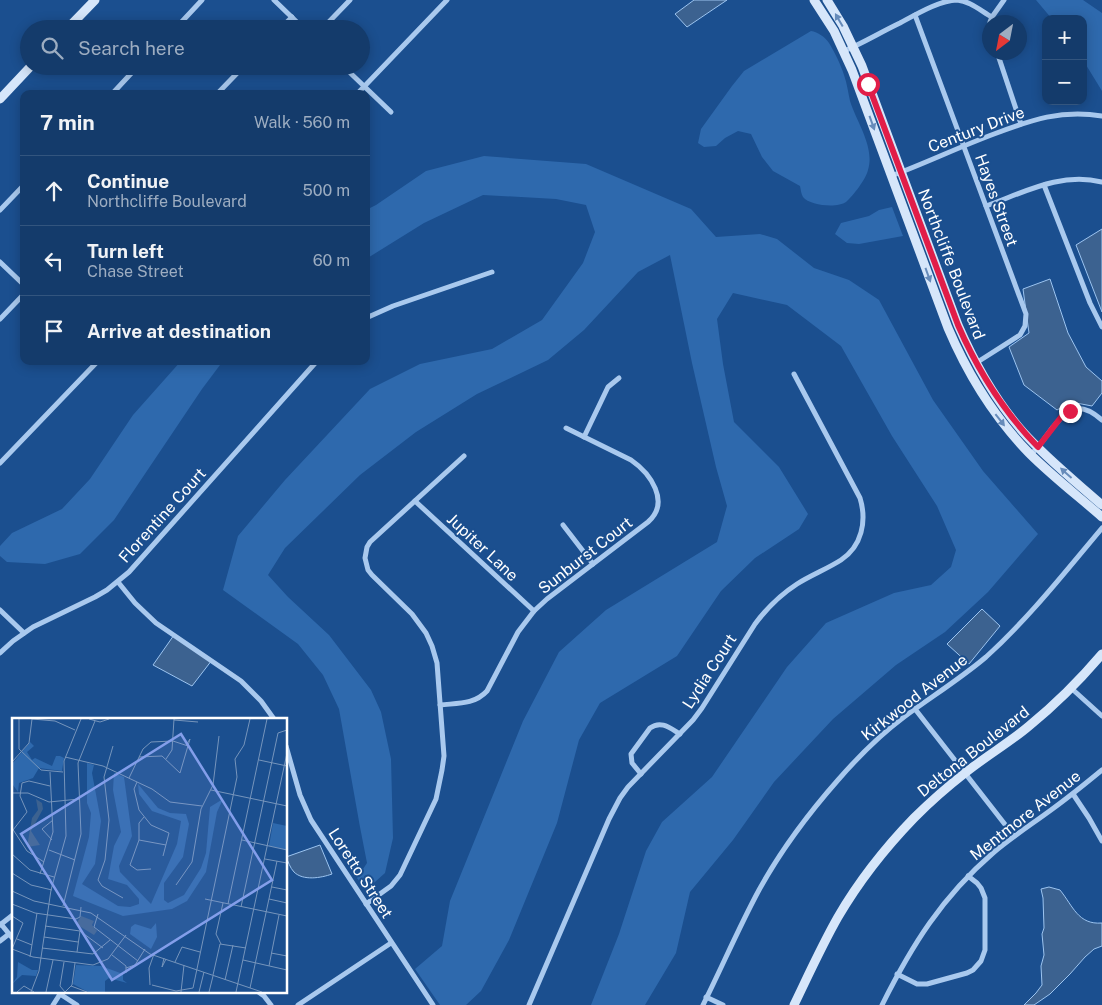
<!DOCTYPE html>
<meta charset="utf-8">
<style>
body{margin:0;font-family:"Public Sans",sans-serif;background:#214673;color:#f1f3f6}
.controls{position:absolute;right:15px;top:15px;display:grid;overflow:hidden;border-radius:10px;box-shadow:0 2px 12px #0003}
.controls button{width:45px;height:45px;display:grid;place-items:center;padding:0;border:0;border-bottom:1px solid #33557e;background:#143b6b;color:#f1f3f6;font:25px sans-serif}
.compass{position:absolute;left:982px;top:15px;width:45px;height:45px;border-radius:50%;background:#143b6b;box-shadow:0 2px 12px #0003;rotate:212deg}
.stop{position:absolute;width:15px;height:15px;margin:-11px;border:4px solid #e11d48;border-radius:50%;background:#fff}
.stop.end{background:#e11d48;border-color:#fff;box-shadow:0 1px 5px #0008}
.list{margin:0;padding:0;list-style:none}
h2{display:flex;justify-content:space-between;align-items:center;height:65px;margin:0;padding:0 20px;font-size:21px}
h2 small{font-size:16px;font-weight:400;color:#9dadc1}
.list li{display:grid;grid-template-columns:32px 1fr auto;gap:15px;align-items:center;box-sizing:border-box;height:70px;padding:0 20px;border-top:1px solid #33557e}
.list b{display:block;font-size:19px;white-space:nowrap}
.list p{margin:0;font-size:16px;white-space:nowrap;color:#9dadc1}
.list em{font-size:16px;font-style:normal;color:#9dadc1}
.icon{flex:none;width:28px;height:28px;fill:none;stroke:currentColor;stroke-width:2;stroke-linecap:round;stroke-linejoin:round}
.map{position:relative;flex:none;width:1102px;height:1005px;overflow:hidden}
.search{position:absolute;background:#143b6b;box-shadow:0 2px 12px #0003;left:20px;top:20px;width:350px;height:55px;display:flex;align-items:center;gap:12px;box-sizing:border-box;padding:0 18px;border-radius:28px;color:#9dadc1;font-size:19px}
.panel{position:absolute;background:#143b6b;box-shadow:0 2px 12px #0003;left:20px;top:90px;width:350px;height:275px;border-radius:10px}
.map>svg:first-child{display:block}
.green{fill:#2e69ad}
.water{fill:#3c6290;stroke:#9cc4f0}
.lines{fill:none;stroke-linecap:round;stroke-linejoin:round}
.street{stroke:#a9c9ee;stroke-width:5}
.secondary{stroke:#d6e6fa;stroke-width:9}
.oneway{fill:#668bba}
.route{stroke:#e11d48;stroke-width:6}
.labels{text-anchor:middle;stroke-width:4;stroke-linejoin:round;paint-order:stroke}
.street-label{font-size:16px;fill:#fff;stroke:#1b4f8f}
.inset-road{fill:none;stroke:#7695bc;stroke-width:1}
.view{fill:#839eea;fill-opacity:0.15;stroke:#839eea;stroke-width:2.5}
.inset-edge{fill:none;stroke:#fff;stroke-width:2.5}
</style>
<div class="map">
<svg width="1102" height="1005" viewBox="0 0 1102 1005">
<rect width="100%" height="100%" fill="#1b4f8f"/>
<g class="green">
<path d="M1036 0H1083L1102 13V91L1083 60V19H1052Z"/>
<path d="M811 31C818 32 825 37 829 43 834 51 841 65 844 75 847 83 848 92 850 101 857 123 875 147 868 170 866 179 853 196 846 202 838 208 810 206 803 197 801 194 801 190 800 186L773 171 762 157 751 134 738 131 725 138 716 146 704 147 698 143 701 129 732 86 744 71Z"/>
<path d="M484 156 586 164 691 209 716 237 760 234 777 239 814 268 849 280 879 300 933 400 983 471 1038 534 988 592 945 632 896 665 833 719 774 782 733 840 690 892 676 953 645 1005H591L619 934 646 851 662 822 712 777 787 667 826 623 894 593 931 585 951 567 956 550 937 506 892 436 841 346 787 305 733 293 717 319 723 364 734 422 779 467 808 514 799 529 755 558 721 591 677 656 600 703 579 740 557 823 509 940 481 991 466 1005H440L415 969 442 946 450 901 523 721 559 652 606 610 717 542 727 506 716 467 692 363 670 255 638 272 584 330 548 360 477 394 416 432 360 475 285 548 268 575 288 597 329 635 371 690 381 712 391 759 393 838 385 873 366 890 357 878 367 863 360 827 339 709 323 675 298 644 223 590 238 536 285 480 370 389 420 364 492 349 542 320 583 263 595 232 586 205 556 199 483 195 424 223 366 259V210L376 205 426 171Z"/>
<path d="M892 207 903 236 859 244 847 243 835 234 841 223 869 216 879 210Z"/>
<path d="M181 361H223L202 389 114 520 80 554 45 564 7 562 0 556V546L12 533 62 509 90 479 133 415Z"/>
</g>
<g class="water">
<path d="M694 0H727L687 27 675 14Z"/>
<path d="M1102 229V312L1076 245Z"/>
<path d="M1050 279 1068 333 1086 367 1102 381V393L1092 406 1071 402 1057 410 1024 385 1009 347 1029 333 1023 289Z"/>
<path d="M982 609 1000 626 969 664 947 644Z"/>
<path d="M174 635 212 660 192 686 153 665Z"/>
<path d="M320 845 332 874C321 878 303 881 294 872 290 868 288 861 286 857Z"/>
<path d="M1049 887 1060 890C1073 906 1078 925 1102 923V946L1094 949 1085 957 1070 974 1050 994 1034 1005H1024L1036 993 1042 985 1041 966 1044 955 1042 934 1044 928 1043 898 1041 889Z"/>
</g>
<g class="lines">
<g class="street">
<path d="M274 0 304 29"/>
<path d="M915 15 1026 314 1025 326 1020 335 976 363"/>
<path d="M990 22 992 17 1004 0"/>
<path d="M175 29 202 0"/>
<path d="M280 29 292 17"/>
<path d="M322 29 350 0"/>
<path d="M844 51C863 43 881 32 900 23 915 15 940 0 957 0 970 1 981 11 992 17"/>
<path d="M997 52 1021 124"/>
<path d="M343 66 391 112"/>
<path d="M112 94 138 66"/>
<path d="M217 94 244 66"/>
<path d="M357 94 447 0"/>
<path d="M891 176C926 163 959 147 994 134 1031 120 1062 109 1102 116"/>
<path d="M1044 185 1090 303 1102 327"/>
<path d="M986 206C1025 192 1060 172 1102 182"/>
<path d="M0 210 24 185"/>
<path d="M0 262 24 285"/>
<path d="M366 318 393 306 492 272"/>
<path d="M0 319 24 294"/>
<path d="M584 437 608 387 619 378"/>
<path d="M1031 455C1039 446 1046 437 1053 427 1070 407 1080 401 1102 420"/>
<path d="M0 463 98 361"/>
<path d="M415 501 534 611"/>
<path d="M563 525 593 564"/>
<path d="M118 582 135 603 156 623 241 681 261 701 274 719"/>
<path d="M0 610 24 633"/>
<path d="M0 653 13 641 33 627 95 597 107 590 129 572 317 361"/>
<path d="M1071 688 1102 716"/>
<path d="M440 705C457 703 474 705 487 691L518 632 534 611 547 599 648 522C671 502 650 473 631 460L566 428"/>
<path d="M915 709 1014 836"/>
<path d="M286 746 300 795 311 820 433 1005"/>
<path d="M641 774 632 763 631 754 650 728C661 720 670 728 680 734"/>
<path d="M1073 794 1089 818 1102 841"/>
<path d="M366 904 391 886 400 875 436 799 442 770 444 756 437 663 432 646 426 633 412 614 372 575 368 570 365 558 367 547 370 542 464 456"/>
<path d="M1 924 14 940"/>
<path d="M0 925 14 914"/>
<path d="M0 941 9 934"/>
<path d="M897 974 917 984H927L967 973 973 970 981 961 985 950V898L981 888 977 883 968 876"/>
<path d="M57 991 60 994 77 1005"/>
<path d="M257 991 264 996 271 1005"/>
<path d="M706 997 723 1005"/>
<path d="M53 1005 62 991"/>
<path d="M298 1005 391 943"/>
<path d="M529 1005 609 819 620 798 628 787 693 720 702 708 755 624C767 608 780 595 797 584 811 575 827 569 841 560 862 546 867 521 860 498L794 374"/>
<path d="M703 1005C722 967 739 927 759 890 781 850 808 814 838 780 858 757 880 735 904 717 931 697 960 679 986 657 1029 618 1065 572 1102 528"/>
<path d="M882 1005C912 945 942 897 993 853 1012 837 1032 824 1051 810 1069 797 1085 784 1102 770"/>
</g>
<g class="secondary">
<path d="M814 0 834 31 852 70 948 328C968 375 994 417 1029 453 1052 476 1078 496 1102 517"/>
<path d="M827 0 843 26 862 66 958 325C975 364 995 400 1023 432 1047 459 1075 481 1102 505"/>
<path d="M67 29 95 0"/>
<path d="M0 99 31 66"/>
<path d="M794 1005C808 976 822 945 838 917 859 881 885 848 914 818 930 802 947 787 965 773 986 756 1009 743 1029 726 1056 704 1080 680 1102 654"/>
</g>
</g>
<defs><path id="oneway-solid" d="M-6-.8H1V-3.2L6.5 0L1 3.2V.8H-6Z" transform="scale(1.25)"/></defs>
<g class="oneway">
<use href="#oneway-solid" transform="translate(839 20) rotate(-120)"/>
<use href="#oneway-solid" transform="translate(872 123) rotate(70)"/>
<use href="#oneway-solid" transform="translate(928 275) rotate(70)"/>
<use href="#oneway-solid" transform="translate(1000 420) rotate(52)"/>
<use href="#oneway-solid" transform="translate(1066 473) rotate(-138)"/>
</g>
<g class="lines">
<path class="route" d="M868 84 958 325C978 371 1002 410 1038 447L1062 416 1070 411"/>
</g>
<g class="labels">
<g class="street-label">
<text transform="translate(976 129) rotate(-21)" y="6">Century Drive</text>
<text transform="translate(997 200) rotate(70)" y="6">Hayes Street</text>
<text transform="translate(952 264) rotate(69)" y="6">Northcliffe Boulevard</text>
<text transform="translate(162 515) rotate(-48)" y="6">Florentine Court</text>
<text transform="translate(483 547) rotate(43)" y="6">Jupiter Lane</text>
<text transform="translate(585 555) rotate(-38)" y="6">Sunburst Court</text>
<text transform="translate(709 671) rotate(-57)" y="6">Lydia Court</text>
<text transform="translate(914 697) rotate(-38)" y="6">Kirkwood Avenue</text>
<text transform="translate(973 751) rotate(-38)" y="6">Deltona Boulevard</text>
<text transform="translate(1025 815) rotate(-38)" y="6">Mentmore Avenue</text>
<text transform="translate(361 873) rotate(57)" y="6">Loretto Street</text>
</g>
</g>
<g transform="translate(12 718)">
<rect width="275" height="275" fill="#1b4f8f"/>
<path d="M18 24 22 28 15 34 20 42 23 40 40 48 44 38H48L52 40 50 53 27 50 21 60 7 65 6 74 1 67 0 46ZM75 45 82 47 80 55 89 103 83 146 70 166 106 188 118 189 127 186V181L115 167 96 161 102 128 109 114 101 72 102 55 112 59 120 118 107 148 108 154 139 186 165 126 169 103 140 93 127 76 126 66 146 90 158 95 174 96 177 106 171 139 152 165V182L156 185 172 177 189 150 194 135 198 89 211 81 205 94 194 154 175 183 160 191 111 198 61 178 77 119 79 95 75 85ZM261 105 275 108V132L257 128ZM144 205 145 219 139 231 118 216 119 209 123 206 139 211ZM6 244 20 252H26L24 258 10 257 0 266 5 259ZM64 247 89 248 111 256V262L115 265 97 260 93 263V274H76L61 266Z" fill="#2e69ad"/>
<path d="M24 81 30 85 31 91 19 113 28 127 15 129 20 100 26 92ZM69 198 82 203 80 207 85 213 82 217 64 206Z" fill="#3c6290"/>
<path class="inset-road" d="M7 1V31L29 52 51 54M20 1 43 3 63 12M77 1 88 4 97 1M162 2 186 4M101 28 92 59 97 102 93 142 86 162 90 168 111 180M53 39 91 48 140 71 158 84 190 88M127 39 150 38 168 55 178 21 174 27M154 41 160 32 162 1M247 42 275 48M0 44 17 25 20 1M117 60 131 31 139 24 161 23 176 28M125 64 122 71 127 92 139 107 157 115 151 138M199 72 275 88M0 75H16L37 84 67 81M132 99 127 105V122L118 147 125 152 139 151M0 110 15 133 32 144M1 112 15 94 8 78 10 65 17 63 38 68M40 122 30 111 41 102M127 122 154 127M230 122 275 132M37 132 63 142M0 136 18 152 42 159M253 141 275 145M0 155 19 167 40 172M28 156 41 114 38 54M164 167 180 144 189 91 201 67 207 18M260 169 275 172M0 173 22 183 79 195 138 236 250 274M193 181 275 198M257 181 275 185M0 186 23 195 64 201 68 199 69 189M216 186 255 1M51 188 69 116 66 45 83 3M229 189 266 15 275 12M86 196 82 209 126 243M0 198 11 205 0 231M33 208 68 213 91 230M32 219 66 224M5 221 20 227M209 226 204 216 211 185M30 230 81 236 98 222M0 231 21 239 81 247 96 241 114 217M65 234 68 213M259 235 275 238M100 237 114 248V255M18 239 25 195M152 240 150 249 154 241M231 242 275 252M52 244 48 268 53 274M163 244 170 229 188 234M257 248 267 197M114 250 123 247 133 231M201 257 208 226 234 230M213 262 221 227M138 267 137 250 142 236M140 267 164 273 181 270 225 59 223 41 232 27 238 1M59 268 75 274M238 270 265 143M5 274 12 268 22 274M19 274 27 253 39 172 54 118 52 43 69 1M34 274 41 242M53 274 60 267 63 245M169 274 172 247M187 274 192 254M197 274 201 258M224 274 275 35"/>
<path class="view" d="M169 16 260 162 100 262 9 116Z"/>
<rect width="275" height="275" class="inset-edge"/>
</g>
</svg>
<div class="controls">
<button>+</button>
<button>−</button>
</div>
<svg class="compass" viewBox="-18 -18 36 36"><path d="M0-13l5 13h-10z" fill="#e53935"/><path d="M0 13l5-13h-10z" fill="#9dadc1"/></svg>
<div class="stop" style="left:868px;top:84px"></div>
<div class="stop end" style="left:1070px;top:411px"></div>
<div class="search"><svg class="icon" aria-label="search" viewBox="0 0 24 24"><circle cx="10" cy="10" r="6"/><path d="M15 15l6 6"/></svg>Search here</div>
<section class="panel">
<h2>7 min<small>Walk · 560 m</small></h2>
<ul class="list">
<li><svg class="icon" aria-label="ahead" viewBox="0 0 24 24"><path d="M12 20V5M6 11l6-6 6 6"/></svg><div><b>Continue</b><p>Northcliffe Boulevard</p></div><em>500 m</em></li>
<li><svg class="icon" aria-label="left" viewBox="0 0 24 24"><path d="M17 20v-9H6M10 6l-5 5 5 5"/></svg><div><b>Turn left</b><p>Chase Street</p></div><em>60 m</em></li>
<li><svg class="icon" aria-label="arrive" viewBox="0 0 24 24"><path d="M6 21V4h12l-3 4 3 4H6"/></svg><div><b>Arrive at destination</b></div></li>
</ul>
</section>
</div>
